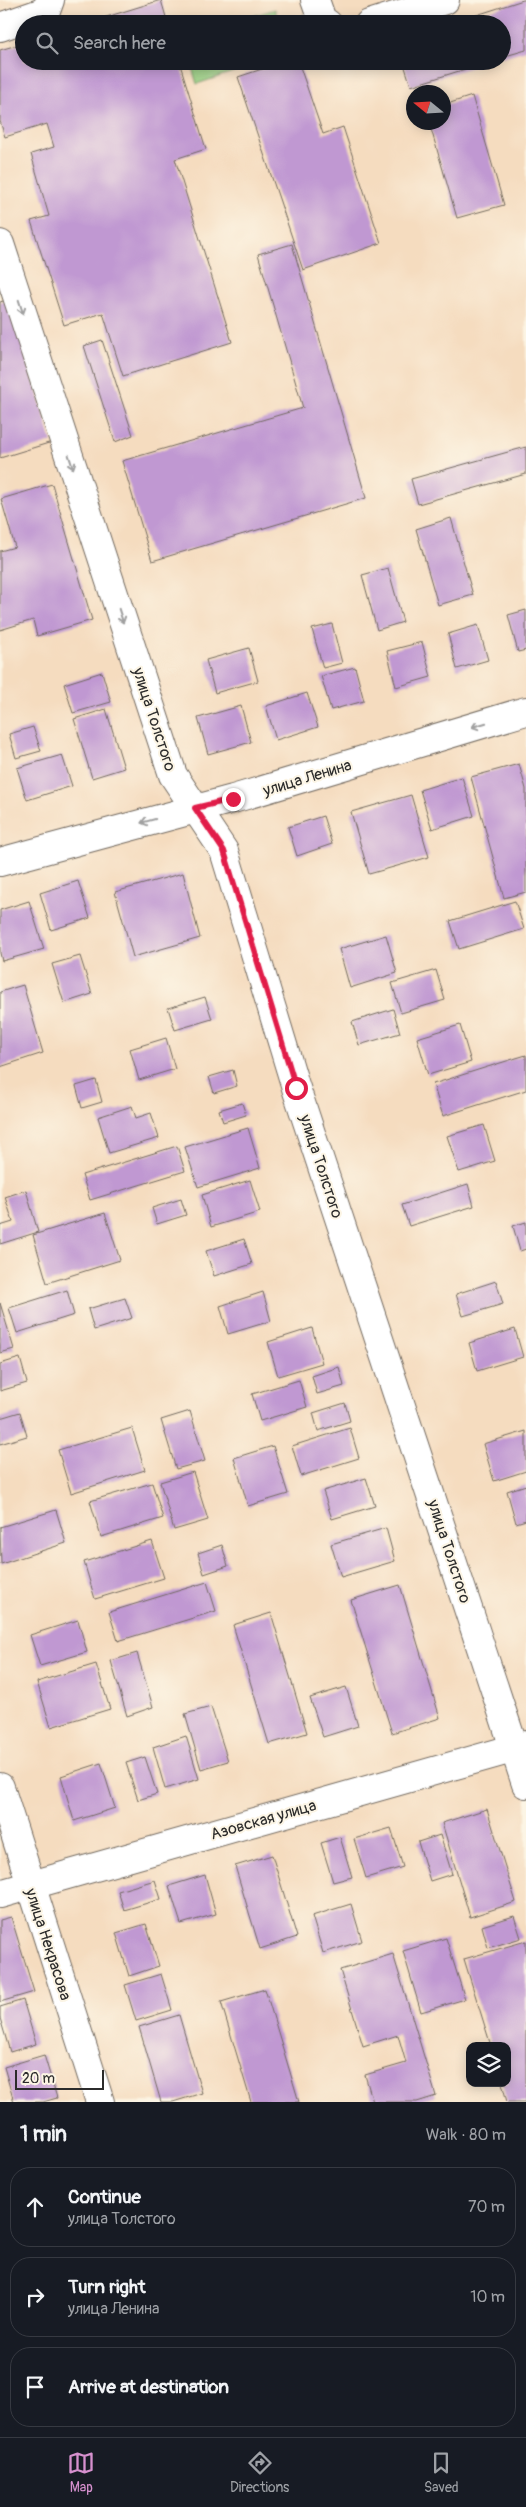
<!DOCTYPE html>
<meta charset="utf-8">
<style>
body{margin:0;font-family:Pangolin,sans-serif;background:#242831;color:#f1f3f6}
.controls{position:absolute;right:15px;bottom:15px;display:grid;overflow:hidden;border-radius:10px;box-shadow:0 2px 12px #0003}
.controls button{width:45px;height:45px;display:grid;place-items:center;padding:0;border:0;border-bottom:1px solid #363941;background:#171b24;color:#f1f3f6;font:25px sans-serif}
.compass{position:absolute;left:406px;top:85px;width:45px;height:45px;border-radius:50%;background:#171b24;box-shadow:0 2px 12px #0003;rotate:288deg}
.scale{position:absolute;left:15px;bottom:12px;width:89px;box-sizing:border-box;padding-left:5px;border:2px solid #2b2b2b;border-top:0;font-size:14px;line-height:18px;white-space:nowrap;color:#2b2b2b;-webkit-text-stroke:4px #fcf5e5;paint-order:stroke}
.stop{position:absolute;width:15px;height:15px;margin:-11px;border:4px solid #e11d48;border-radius:50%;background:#fff}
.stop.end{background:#e11d48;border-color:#fff;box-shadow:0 1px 5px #0008}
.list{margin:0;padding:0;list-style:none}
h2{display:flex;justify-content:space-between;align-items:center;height:65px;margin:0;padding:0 20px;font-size:21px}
h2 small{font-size:16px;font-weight:400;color:#9ea1a6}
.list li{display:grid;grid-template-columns:32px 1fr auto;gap:15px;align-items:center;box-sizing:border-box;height:80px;margin:0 10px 10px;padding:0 10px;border:1px solid #363941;border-radius:20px}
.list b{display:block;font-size:19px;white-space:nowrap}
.list p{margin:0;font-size:16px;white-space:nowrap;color:#9ea1a6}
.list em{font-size:16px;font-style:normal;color:#9ea1a6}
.icon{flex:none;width:28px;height:28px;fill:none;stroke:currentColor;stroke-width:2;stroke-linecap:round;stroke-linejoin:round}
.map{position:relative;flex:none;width:526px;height:2102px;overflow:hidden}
.search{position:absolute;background:#171b24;box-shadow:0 2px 12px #0003;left:15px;right:15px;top:15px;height:55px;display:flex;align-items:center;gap:12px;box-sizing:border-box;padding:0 18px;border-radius:28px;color:#9ea1a6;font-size:19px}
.sheet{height:335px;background:#171b24}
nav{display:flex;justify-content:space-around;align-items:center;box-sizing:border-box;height:70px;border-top:1px solid #363941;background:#171b24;font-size:14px;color:#9ea1a6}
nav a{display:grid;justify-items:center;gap:2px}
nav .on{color:#d690ce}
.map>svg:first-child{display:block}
.green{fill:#92ca7d;stroke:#5e7a54}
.building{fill:#c098d2}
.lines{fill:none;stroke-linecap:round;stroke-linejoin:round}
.minor-casing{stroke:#72695f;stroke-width:30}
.minor{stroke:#fff;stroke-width:28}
.oneway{stroke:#a0a0a0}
.route{stroke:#e11d48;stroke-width:6}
.labels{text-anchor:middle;stroke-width:4;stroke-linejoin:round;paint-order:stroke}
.street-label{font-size:16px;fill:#2b2b2b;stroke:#fcf5e5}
</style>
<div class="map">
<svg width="526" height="2102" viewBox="0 0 526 2102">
<rect width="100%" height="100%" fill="#fcf5e5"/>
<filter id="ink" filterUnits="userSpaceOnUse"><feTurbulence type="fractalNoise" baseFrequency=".02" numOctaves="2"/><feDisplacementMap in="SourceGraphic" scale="10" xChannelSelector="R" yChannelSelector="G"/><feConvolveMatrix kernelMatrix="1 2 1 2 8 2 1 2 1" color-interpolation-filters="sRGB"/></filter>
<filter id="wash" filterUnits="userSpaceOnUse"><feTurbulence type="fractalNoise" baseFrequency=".0096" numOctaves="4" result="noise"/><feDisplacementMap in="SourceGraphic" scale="20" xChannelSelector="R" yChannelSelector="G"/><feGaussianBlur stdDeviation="1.12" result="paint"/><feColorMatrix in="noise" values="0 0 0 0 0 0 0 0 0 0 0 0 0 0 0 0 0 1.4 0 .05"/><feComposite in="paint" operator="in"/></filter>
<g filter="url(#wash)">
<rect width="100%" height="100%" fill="#f5dcbf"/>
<g class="green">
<path d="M275 9 279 24H228Z"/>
<path d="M190 61H266L197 84Z"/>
</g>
<g id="blocks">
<g class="building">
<path d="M161 0 168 24H87V23Z"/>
<path d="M523 0H526V50L502 57V24H449Z"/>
<path d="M24 43V61H179L206 149 175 159 232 342 123 376 103 313 64 325 31 221 49 216 31 154 54 147 47 124 5 137 0 121V50Z"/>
<path d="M286 61H298L323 134 343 127 381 243 303 270 238 77Z"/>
<path d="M403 61H488V62L411 86Z"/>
<path d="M472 96 504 205 457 218 429 122H444V105Z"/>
<path d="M292 244 366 498 152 561 122 461 303 408 258 254Z"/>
<path d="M9 299 52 442 0 458V302Z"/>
<path d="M102 340 133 435 115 442 84 346Z"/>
<path d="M526 447V474L418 504 411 479Z"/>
<path d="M52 484 92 620 37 636 33 620 0 630V551L15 547 1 499Z"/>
<path d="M451 518 473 595 438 605 416 529Z"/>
<path d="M388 568 403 622 377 630 362 575Z"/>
<path d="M526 610V650L518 652 508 615Z"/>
<path d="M332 624 342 663 323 668 312 629Z"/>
<path d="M478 625 488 660 457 669 448 634Z"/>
<path d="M422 642 431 677 396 687 387 651Z"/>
<path d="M249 648 258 681 215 693 206 660Z"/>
<path d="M355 667 364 701 331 710 321 676Z"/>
<path d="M102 672 111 702 73 713 64 684Z"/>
<path d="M307 693 318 727 276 740 266 706Z"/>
<path d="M241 706 251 742 208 754 198 718Z"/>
<path d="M106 709 124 768 92 778 74 719Z"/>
<path d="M33 727 41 751 16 758 9 734Z"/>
<path d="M62 755 72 786 27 800 17 768Z"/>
<path d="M519 764 526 789V892L504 898 471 777Z"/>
<path d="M462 777 474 816 432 829 420 790Z"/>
<path d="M411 795 429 857 369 874 351 812Z"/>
<path d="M323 816 332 844 297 856 288 827Z"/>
<path d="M183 873 200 938 133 957 115 892Z"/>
<path d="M78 881 90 918 51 930 40 893Z"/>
<path d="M29 901 44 949 2 961 0 953V910Z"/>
<path d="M515 901 524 929 459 949 450 921Z"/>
<path d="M386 935 397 973 350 988 339 949Z"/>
<path d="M80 956 92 994 64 1003 52 964Z"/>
<path d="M436 970 445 1000 401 1013 392 983Z"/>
<path d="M23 985 43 1053 0 1067V992Z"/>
<path d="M205 997 212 1019 175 1030 168 1008Z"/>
<path d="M393 1009 400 1033 359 1045 352 1022Z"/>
<path d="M460 1025 471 1062 428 1075 417 1038Z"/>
<path d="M166 1038 175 1069 139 1080 130 1049Z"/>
<path d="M526 1055V1090L443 1116 433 1084Z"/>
<path d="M233 1070 237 1086 214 1093 209 1077Z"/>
<path d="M96 1080 102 1102 82 1108 76 1086Z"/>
<path d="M242 1103 246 1115 223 1122 219 1110Z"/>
<path d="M132 1106 136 1118 151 1113 159 1138 109 1153 98 1117Z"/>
<path d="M484 1125 495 1161 459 1172 447 1136Z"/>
<path d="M248 1128 260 1168 198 1187 185 1147Z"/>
<path d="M177 1146 185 1171 90 1200 82 1175Z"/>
<path d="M250 1180 260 1212 211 1227 202 1195Z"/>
<path d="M468 1184 474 1206 409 1226 402 1205Z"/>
<path d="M26 1190 38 1232 0 1244V1226L13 1222 5 1197Z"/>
<path d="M181 1199 186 1215 157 1224 152 1208Z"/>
<path d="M105 1213 120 1260 47 1283 33 1235Z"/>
<path d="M526 1222V1249L520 1251 513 1226Z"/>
<path d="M244 1239 252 1264 214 1276 206 1251Z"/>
<path d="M496 1281 503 1304 463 1316 456 1294Z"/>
<path d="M67 1290 74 1315 17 1333 9 1308Z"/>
<path d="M263 1292 271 1321 228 1334 220 1306Z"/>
<path d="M125 1298 132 1318 94 1330 88 1309Z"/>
<path d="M0 1303 14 1349 0 1353Z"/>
<path d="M312 1328 322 1363 278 1376 268 1342Z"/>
<path d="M515 1329 523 1357 477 1371 469 1343Z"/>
<path d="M20 1358 27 1383 0 1391V1364Z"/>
<path d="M339 1367 344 1386 317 1394 312 1376Z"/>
<path d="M299 1380 307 1407 260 1421 252 1394Z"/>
<path d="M345 1403 350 1421 318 1431 313 1413Z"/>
<path d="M190 1411 205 1461 176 1469 161 1420Z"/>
<path d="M20 1412 27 1436 0 1444V1418Z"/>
<path d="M132 1428 145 1470 71 1493 58 1450Z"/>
<path d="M350 1428 359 1458 301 1476 292 1446Z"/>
<path d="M526 1431V1471L494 1481 483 1444Z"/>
<path d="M273 1446 288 1494 248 1506 234 1458Z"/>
<path d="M193 1472 208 1520 174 1530 160 1482Z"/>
<path d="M366 1478 375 1506 332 1519 323 1491Z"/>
<path d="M152 1483 163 1518 101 1537 90 1501Z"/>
<path d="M526 1485V1520L516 1523 507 1491Z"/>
<path d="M56 1510 66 1543 1 1564 0 1527Z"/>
<path d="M386 1528 395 1561 341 1577 331 1544Z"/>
<path d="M152 1541 164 1578 95 1599 84 1562Z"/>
<path d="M222 1545 228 1566 204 1574 198 1553Z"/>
<path d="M207 1582 216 1611 118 1641 109 1612Z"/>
<path d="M400 1585 440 1718 392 1733 351 1600Z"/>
<path d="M271 1613 307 1733 269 1744 233 1625Z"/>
<path d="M78 1620 87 1652 40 1666 30 1635Z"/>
<path d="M137 1653 153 1707 127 1716 111 1661Z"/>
<path d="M96 1664 110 1709 51 1727 37 1682Z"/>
<path d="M346 1687 358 1726 323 1737 310 1698Z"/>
<path d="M211 1707 228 1761 201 1769 185 1714Z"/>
<path d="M186 1736 199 1779 165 1789 153 1747Z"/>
<path d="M145 1757 157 1794 138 1800 126 1763Z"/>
<path d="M101 1763 115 1808 74 1821 61 1776Z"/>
<path d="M487 1809 516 1902 470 1917 442 1823Z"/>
<path d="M391 1828 403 1867 366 1878 354 1839Z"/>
<path d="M440 1835 452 1874 430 1881 418 1842Z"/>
<path d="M340 1837 352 1877 333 1882 321 1843Z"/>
<path d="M272 1855 297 1937 260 1949 235 1866Z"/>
<path d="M205 1875 216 1914 181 1924 169 1886Z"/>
<path d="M155 1880 161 1899 124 1910 118 1891Z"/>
<path d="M351 1904 362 1941 323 1953 312 1916Z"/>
<path d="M514 1916 521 1938 488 1948 482 1926Z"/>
<path d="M11 1917 34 1992 0 2002V1920Z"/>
<path d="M146 1924 159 1966 129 1976 116 1933Z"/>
<path d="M446 1938 465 1999 421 2012 403 1951Z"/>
<path d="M526 1941V2102H507L502 2083H507V2046H491L464 1959Z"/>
<path d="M393 1954 436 2096 417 2102H373L365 2075 406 2063 398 2035 363 2046 340 1970Z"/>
<path d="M161 1974 172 2010 136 2021 125 1985Z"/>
<path d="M265 1989 299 2102H251L221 2002Z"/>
<path d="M23 2000 36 2044 10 2052 0 2018V2007Z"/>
<path d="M179 2015 202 2093 173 2102H161L139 2027Z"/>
<path d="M44 2055 57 2098 43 2102H14L4 2067Z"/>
</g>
</g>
</g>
<g filter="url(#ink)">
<use href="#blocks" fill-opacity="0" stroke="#72695f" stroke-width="1"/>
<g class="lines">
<g class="minor-casing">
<g id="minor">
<path d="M315 0 322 20 328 24"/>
<path d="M369 24 445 0"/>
<path d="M0 27 46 11 50 0"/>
<path d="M0 244 173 775 224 851 296 1088 526 1784"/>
<path d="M0 862 233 799 526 711"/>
<path d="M0 1787 100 2102"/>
<path d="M0 1894 526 1745"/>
</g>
</g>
<use href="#minor" class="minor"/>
</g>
<defs><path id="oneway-shaft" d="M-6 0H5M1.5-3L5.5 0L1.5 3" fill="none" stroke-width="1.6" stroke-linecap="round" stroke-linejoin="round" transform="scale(1.25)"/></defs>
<g class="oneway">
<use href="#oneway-shaft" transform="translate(21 307) rotate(72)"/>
<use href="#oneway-shaft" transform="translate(71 462) rotate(72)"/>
<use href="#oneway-shaft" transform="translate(121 616) rotate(72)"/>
<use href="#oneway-shaft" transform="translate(479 725) rotate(163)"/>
<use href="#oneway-shaft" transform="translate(148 821) rotate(165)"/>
</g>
</g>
<g class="lines" filter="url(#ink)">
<path class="route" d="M233 799 195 808 224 851 296 1088"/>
</g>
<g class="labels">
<g class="street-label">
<text transform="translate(155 719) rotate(72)" y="6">улица Толстого</text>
<text transform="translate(307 777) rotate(-17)" y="6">улица Ленина</text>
<text transform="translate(322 1166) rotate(72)" y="6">улица Толстого</text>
<text transform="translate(450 1551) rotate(72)" y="6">улица Толстого</text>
<text transform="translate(263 1819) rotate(-16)" y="6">Азовская улица</text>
<text transform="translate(49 1944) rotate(72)" y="6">улица Некрасова</text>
</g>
</g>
</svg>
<div class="controls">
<button><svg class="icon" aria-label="layers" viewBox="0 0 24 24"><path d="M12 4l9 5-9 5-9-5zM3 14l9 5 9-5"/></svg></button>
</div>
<svg class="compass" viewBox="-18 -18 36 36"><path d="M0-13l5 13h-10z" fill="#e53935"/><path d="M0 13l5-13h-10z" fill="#9ea1a6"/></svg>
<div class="scale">20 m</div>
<div class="stop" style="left:296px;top:1088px"></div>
<div class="stop end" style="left:233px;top:799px"></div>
<div class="search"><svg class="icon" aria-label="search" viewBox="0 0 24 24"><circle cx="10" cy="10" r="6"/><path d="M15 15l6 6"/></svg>Search here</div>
</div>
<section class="sheet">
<h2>1 min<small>Walk · 80 m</small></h2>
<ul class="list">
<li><svg class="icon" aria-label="ahead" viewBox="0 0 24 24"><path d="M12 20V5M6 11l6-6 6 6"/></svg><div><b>Continue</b><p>улица Толстого</p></div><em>70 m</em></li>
<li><svg class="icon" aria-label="right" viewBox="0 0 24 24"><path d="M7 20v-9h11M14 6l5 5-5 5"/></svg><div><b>Turn right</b><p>улица Ленина</p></div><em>10 m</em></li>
<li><svg class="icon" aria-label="arrive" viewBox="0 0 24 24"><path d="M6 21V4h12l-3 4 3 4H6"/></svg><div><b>Arrive at destination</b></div></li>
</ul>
</section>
<nav>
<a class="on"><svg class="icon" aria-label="map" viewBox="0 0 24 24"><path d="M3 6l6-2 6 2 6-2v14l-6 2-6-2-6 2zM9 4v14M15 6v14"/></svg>Map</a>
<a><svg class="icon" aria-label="directions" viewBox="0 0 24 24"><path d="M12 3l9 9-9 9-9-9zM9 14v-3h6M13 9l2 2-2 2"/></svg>Directions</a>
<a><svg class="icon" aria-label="saved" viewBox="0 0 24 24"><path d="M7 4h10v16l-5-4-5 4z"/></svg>Saved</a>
</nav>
